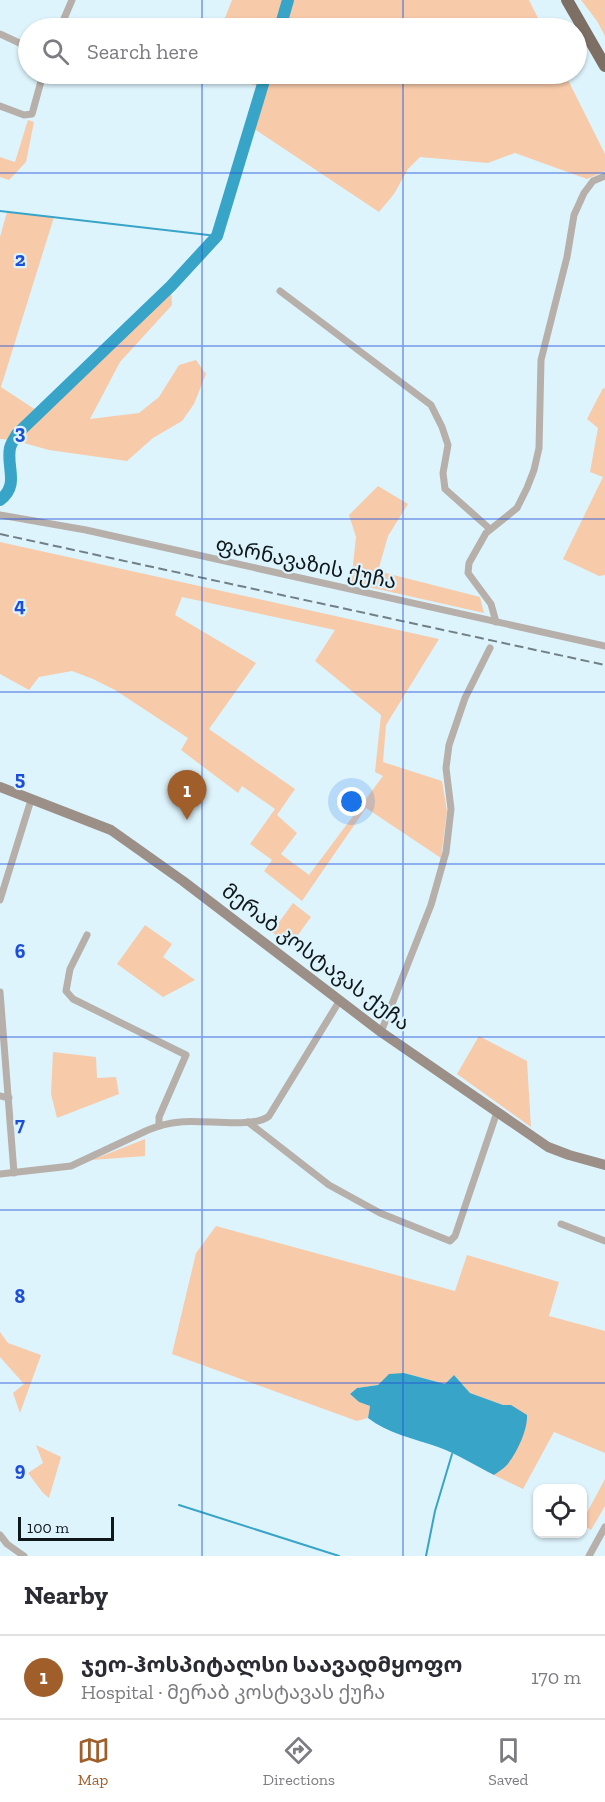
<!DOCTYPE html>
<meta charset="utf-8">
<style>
body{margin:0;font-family:"Zilla Slab","Noto Sans Georgian",serif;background:#f7f7f7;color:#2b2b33}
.controls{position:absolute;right:18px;bottom:18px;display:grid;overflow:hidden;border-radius:12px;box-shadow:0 2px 4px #0004}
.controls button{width:54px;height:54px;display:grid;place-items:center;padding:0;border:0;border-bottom:2px solid #e1e1e2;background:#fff;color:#2b2b33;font:30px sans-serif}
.scale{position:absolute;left:18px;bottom:15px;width:96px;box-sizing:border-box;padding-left:6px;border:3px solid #0f171a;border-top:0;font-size:16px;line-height:21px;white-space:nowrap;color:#0f171a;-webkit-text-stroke:4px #def4fd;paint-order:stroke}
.you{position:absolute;left:352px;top:802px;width:21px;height:21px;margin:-15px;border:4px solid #fff;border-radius:50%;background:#1a73e8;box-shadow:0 0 0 9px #1a73e833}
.badge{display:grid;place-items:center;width:39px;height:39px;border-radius:50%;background:#a05f2a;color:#fff;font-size:20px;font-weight:700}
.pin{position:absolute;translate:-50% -50px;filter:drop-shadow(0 2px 3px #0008)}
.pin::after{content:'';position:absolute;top:32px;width:21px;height:18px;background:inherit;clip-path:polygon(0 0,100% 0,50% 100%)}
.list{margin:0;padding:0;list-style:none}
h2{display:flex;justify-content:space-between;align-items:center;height:78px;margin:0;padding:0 24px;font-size:26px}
h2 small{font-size:20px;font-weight:400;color:#7c7c81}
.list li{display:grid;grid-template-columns:39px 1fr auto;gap:18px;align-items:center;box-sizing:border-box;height:84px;padding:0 24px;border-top:2px solid #e1e1e2}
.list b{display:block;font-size:22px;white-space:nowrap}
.list p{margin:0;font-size:20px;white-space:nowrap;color:#7c7c81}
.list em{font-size:20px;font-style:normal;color:#7c7c81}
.icon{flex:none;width:33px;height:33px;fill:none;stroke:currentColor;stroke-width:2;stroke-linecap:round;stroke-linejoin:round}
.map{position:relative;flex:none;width:605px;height:1556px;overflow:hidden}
.search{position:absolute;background:#fff;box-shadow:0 2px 4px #0004;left:18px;right:18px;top:18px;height:66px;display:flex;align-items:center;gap:15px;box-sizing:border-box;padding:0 21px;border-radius:33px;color:#7c7c81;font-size:22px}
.sheet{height:162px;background:#fff}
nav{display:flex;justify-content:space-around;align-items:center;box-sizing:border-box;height:84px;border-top:2px solid #e1e1e2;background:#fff;font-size:16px;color:#7c7c81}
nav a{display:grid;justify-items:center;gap:3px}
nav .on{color:#a05f2a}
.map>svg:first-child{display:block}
.green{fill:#f7caaa;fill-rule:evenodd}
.water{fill:#38a4c7}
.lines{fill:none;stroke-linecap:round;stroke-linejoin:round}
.stream{stroke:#38a4c7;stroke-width:2}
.river{stroke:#38a4c7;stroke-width:12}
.minor{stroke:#b7afaa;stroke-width:7}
.secondary{stroke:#9b8f88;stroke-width:10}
.trunk{stroke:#7e6f65;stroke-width:12}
.rail{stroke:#718085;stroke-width:2;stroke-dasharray:9 4.5;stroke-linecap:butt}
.grid{fill:none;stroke:#1d4ed8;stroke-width:1.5;stroke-opacity:0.55}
.labels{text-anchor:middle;stroke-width:4.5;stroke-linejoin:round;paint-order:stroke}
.street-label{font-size:21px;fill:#0f171a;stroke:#def4fd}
.grid-label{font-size:20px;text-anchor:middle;font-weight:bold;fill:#1d4ed8;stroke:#def4fd;stroke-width:4.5;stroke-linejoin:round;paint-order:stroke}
</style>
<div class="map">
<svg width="605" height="1556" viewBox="0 0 605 1556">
<rect width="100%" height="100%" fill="#def4fd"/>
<g class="green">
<path d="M232 0H529L543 28H221Z"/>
<path d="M581 0H605V36L597 21Z"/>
<path d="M211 74H565L605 154V171L587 179 515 153 488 163 420 157 408 169 394 194 379 212 250 126 262 87Z"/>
<path d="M28 120 34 122 26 162 9 180 0 177V157L15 162Z"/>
<path d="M7 212 54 217 1 387 39 412 171 286 172 305 120 362 90 419 139 413 159 397 179 365 196 360 206 374 194 404 182 421 153 438 127 461 49 450 13 440 0 439V237Z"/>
<path d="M603 388 605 389V575L599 576 563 559 603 477 590 472 598 428 587 419Z"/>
<path d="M378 486 408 504 388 536 378 571 480 597 484 613 351 583 356 537 349 515Z"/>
<path d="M0 542 439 639 386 725 383 762 442 781 447 811 441 858 366 808 302 901 264 871 272 860 250 844 275 809 242 786 238 793 181 750 188 738 115 690 93 679 72 671 39 677 29 690 0 674ZM182 597 335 630 315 661 381 715 375 772 383 776 309 875 281 854 297 833 277 815 295 789 209 729 256 663 175 615Z"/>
<path d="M293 903 311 917 290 946 272 932Z"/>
<path d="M145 925 172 944 163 957 195 980 163 997 117 964Z"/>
<path d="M479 1036 527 1061 531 1127 457 1074Z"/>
<path d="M53 1052 96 1057 97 1078 116 1077 119 1094 57 1118 51 1094Z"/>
<path d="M145 1139V1156L92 1160Z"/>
<path d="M216 1226 455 1291 467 1255 559 1282 549 1316 605 1331V1453L554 1432 523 1489 494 1475 506 1466 520 1412 511 1405H503L470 1393 454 1375 445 1384 404 1373 378 1385 357 1388 350 1394 359 1402 370 1406 368 1418 357 1421 172 1354 196 1253Z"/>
<path d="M0 1332 8 1343 41 1355 20 1413 13 1393 24 1384 0 1357Z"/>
<path d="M36 1445 61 1457 49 1498 43 1493 28 1473 43 1463Z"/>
<path d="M605 1479V1506L591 1530 583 1525V1520Z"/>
</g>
<path class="water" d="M404 1373 445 1384 454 1375 470 1393 503 1405H511L527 1415C528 1430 516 1455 506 1466 503 1469 498 1472 494 1475 476 1466 457 1454 438 1447 415 1439 387 1433 368 1418L370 1406 359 1402 350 1394 357 1388 378 1385 389 1374Z"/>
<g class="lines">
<g class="stream">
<path d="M0 211 217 236"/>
<path d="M179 1505 339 1556"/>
<path d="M426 1556 435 1511 452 1454"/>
</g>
<g class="river">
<path d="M280 28 288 0"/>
<path d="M0 500C20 485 6 467 10 448 11 443 15 438 17 434L171 286 217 236 266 74"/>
</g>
<g class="minor">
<path d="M60 28 72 0"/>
<path d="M0 34 28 47"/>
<path d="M0 106 24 115 32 114 43 74"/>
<path d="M280 291 431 405 442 427 448 445 443 473 445 489 490 529"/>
<path d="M0 515 86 530 605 646"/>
<path d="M496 622 491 604 468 573 469 563 486 533 517 508 527 488 534 470 539 448 541 360 567 257 574 215 584 193 593 181 605 176"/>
<path d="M0 900 31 800"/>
<path d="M87 935 70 969 66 991 73 999 186 1055 159 1117V1126"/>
<path d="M0 992 14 1173"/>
<path d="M381 1032 431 905 446 852 451 809 446 768 449 745 465 698 490 648"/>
<path d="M0 1096 9 1098"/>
<path d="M248 1122 329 1185 380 1213 450 1241 455 1236 497 1112"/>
<path d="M0 1174 71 1166 148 1130C158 1126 169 1123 180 1122 202 1119 254 1129 269 1116L340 1000"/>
<path d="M561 1224 605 1241"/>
<path d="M0 1535 7 1544 24 1556"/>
<path d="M589 1556 605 1527"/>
</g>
<path class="secondary" d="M0 787 111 830 183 881 381 1032 548 1147 569 1155 605 1165"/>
<path class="trunk" d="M567 0 605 66"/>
<path class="rail" d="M0 534 605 665"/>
</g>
<path class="grid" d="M202 0V28M403 0V28M202 74V1556M403 74V1556M0 173H605M0 346H605M0 519H605M0 692H605M0 864H605M0 1037H605M0 1210H605M0 1383H605"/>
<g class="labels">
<g class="street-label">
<text transform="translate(306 563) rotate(12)" y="7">ფარნავაზის ქუჩა</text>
<text transform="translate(316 957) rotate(37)" y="7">მერაბ კოსტავას ქუჩა</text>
</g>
</g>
<g class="grid-label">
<text x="20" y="266">2</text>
<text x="20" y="439">3</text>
<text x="20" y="612">4</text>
<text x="20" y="785">5</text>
<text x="20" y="958">6</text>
<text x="20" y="1131">7</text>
<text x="20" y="1303">8</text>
<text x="20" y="1476">9</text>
</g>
</svg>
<div class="controls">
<button><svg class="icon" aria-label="locate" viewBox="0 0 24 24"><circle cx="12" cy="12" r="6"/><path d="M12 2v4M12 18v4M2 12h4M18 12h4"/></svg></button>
</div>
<div class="scale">100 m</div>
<div class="you"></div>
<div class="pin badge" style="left:187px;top:820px">1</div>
<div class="search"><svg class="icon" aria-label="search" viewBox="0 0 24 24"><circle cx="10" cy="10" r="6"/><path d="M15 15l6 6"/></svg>Search here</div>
</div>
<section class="sheet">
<h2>Nearby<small></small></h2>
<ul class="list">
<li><span class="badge">1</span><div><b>ჯეო-ჰოსპიტალსი საავადმყოფო</b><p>Hospital · მერაბ კოსტავას ქუჩა</p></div><em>170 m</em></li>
</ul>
</section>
<nav>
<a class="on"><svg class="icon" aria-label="map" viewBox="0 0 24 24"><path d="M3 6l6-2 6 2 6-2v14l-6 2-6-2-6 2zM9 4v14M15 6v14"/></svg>Map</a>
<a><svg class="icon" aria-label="directions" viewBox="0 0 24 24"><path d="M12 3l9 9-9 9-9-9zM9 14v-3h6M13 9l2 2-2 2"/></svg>Directions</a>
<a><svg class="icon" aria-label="saved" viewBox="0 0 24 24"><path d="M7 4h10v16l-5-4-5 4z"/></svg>Saved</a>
</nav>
